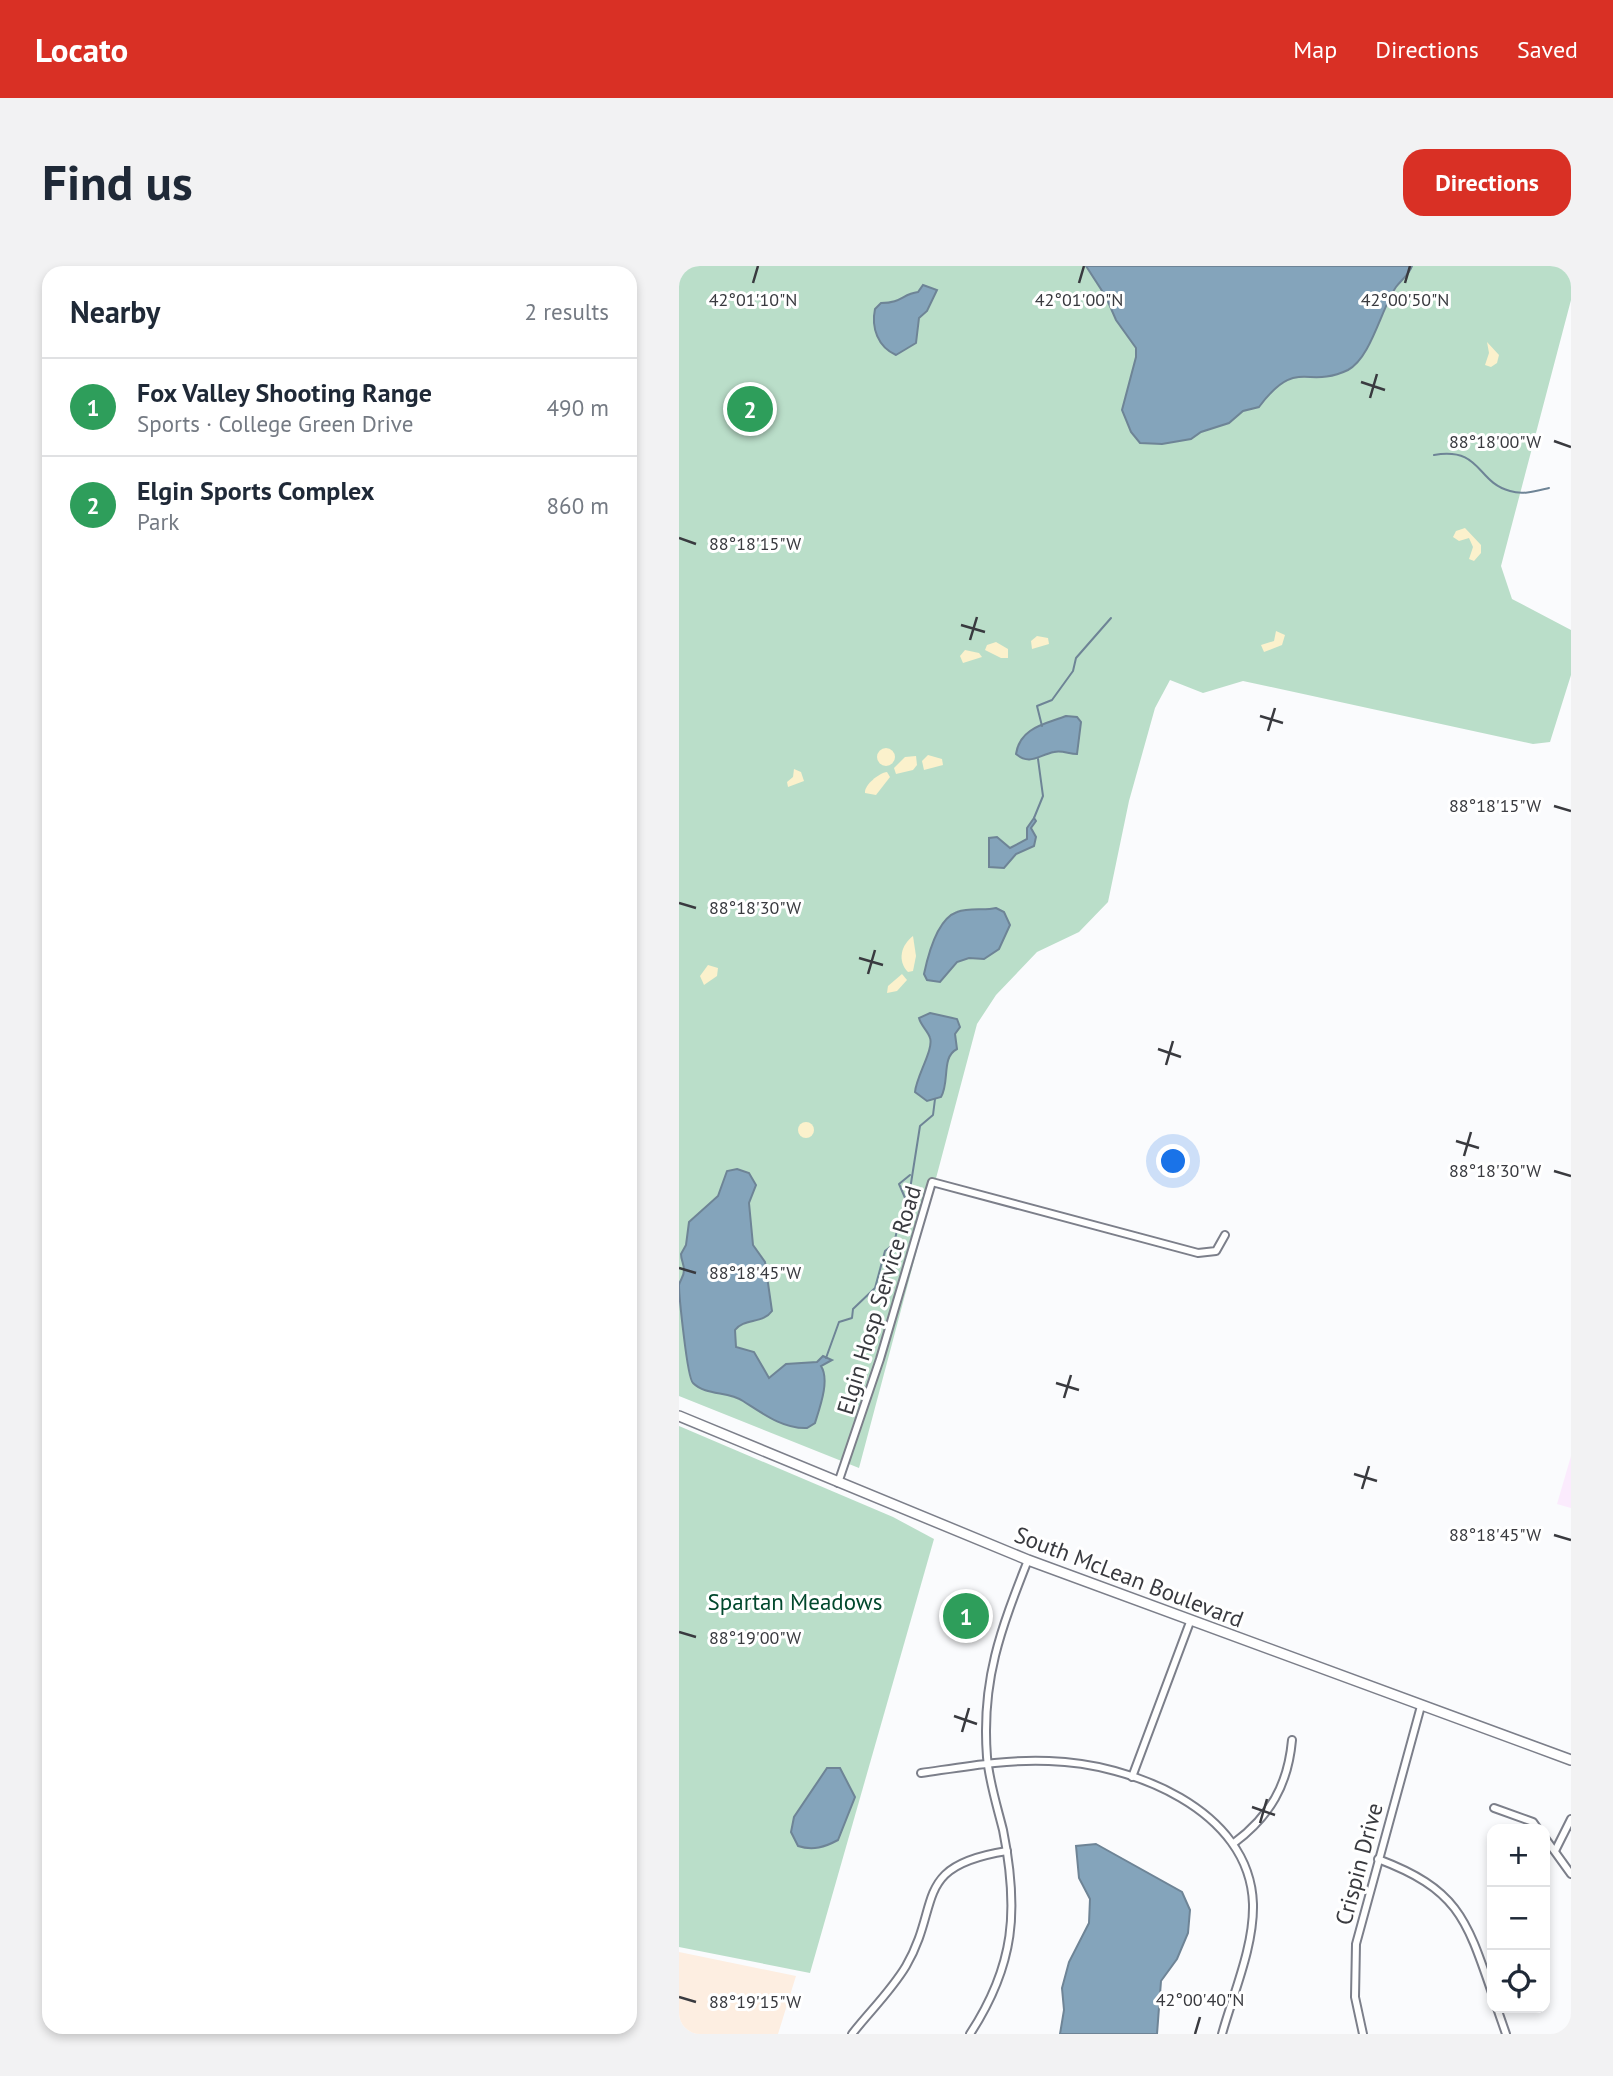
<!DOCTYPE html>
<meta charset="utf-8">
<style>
body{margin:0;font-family:"PT Sans",sans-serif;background:#f2f2f3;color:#1f2937}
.controls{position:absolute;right:21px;bottom:21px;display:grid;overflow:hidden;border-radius:14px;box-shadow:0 4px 10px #0003}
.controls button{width:63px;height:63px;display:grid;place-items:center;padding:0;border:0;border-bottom:2px solid #e0e1e3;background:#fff;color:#1f2937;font:35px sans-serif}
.you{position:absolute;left:495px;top:896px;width:24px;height:24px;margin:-18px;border:5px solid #fff;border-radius:50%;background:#1a73e8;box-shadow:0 0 0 10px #1a73e833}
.badge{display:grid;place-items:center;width:46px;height:46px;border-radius:50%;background:#d93025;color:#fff;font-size:23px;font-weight:700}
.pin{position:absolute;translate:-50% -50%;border:4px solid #fff;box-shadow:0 2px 7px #0006}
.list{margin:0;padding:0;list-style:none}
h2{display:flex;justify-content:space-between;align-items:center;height:91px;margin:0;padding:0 28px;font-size:30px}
h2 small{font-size:23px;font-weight:400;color:#747a83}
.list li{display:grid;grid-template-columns:46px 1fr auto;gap:21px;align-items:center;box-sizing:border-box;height:98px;padding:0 28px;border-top:2px solid #e0e1e3}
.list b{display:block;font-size:26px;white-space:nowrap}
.list p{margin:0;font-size:23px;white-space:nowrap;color:#747a83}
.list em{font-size:23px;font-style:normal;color:#747a83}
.icon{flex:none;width:38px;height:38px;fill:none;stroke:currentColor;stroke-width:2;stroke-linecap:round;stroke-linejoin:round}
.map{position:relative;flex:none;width:892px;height:1768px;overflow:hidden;border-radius:21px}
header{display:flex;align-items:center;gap:42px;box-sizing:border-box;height:98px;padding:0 35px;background:#d93025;color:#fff}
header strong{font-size:33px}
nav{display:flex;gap:38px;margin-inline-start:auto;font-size:24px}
.intro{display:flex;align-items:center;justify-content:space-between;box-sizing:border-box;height:168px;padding:0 42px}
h1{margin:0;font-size:49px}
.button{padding:18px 32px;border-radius:21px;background:#d93025;color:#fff;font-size:24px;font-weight:700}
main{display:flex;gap:42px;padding:0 42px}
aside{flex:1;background:#fff;border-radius:21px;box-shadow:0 4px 10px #0003}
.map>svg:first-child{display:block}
.industrial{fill:#fbebfd}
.education{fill:#fdeee1}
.green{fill:#badec9}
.sand{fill:#fbf1cc}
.water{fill:#84a4bb;stroke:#6e8496;stroke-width:2}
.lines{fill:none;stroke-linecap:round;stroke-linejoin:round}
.stream{stroke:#6e8496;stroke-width:2}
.minor-casing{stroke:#7c7f8a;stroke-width:10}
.secondary-casing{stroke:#7c7f8a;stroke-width:12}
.minor{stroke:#fff;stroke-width:6}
.secondary{stroke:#fff;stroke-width:9}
.ticks{fill:none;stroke:#393a3f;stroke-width:2.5}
.labels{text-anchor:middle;stroke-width:6;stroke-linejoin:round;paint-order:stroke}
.street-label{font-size:23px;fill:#393a3f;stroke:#fff}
.park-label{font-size:23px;fill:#02482d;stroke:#fff}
.ticks-label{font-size:18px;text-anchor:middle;fill:#393a3f;stroke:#fff;stroke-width:6;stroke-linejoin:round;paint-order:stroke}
</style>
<header>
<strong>Locato</strong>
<nav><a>Map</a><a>Directions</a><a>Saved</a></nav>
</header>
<div class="intro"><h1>Find us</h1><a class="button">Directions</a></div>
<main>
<aside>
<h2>Nearby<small>2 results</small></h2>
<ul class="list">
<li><span class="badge" style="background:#2e9e5b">1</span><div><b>Fox Valley Shooting Range</b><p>Sports · College Green Drive</p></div><em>490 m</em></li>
<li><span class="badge" style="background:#2e9e5b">2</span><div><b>Elgin Sports Complex</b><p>Park</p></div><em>860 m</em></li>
</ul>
</aside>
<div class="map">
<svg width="892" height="1768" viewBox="0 0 892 1768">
<rect width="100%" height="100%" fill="#fafbfd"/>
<path class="industrial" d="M892 1190V1242L878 1238Z"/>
<path class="education" d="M0 1686 117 1710 99 1768H0Z"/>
<g class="green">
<path d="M0 0H892V34L822 300 833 333 892 364V409L871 476 854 478 564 415 524 427 491 414 476 442 450 535 429 636 400 666 358 686 317 729 298 758 180 1202 0 1130Z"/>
<path d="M0 1160 214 1251 255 1273 131 1707 0 1681Z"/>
</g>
<g class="sand">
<path d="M808 76 820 89 818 97 812 101 806 99 810 87Z"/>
<path d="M786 262 802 279V287L795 295 790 293 794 281 790 272 780 275 774 271 777 265Z"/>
<path d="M597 365 606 369 603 379 585 386 582 379 595 375Z"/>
<path d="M358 370 369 372 370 378 353 383 352 375Z"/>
<path d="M317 376 329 383V392H322L306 384 308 379Z"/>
<path d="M286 384 300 387 303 391 284 397 281 390Z"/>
<circle cx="207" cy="491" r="9"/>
<path d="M249 489 263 493 264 499 245 504 243 495Z"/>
<path d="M226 491 237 490 238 499 234 504 217 508 215 502Z"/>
<path d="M115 503 122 506 125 515 109 521 108 516 114 511Z"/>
<path d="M208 506 211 511 197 529 186 527C185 519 200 507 208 506Z"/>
<path d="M234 670 237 690 234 705 229 706C218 695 222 679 234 670Z"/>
<path d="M29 699 39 702 38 710 25 719 21 710Z"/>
<path d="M223 708 228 714 218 725 208 727 209 720Z"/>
<circle cx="127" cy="864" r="8"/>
</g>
<g class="water">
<path d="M407 0H733C730 9 722 14 717 21 702 43 692 92 669 104 627 124 618 90 580 141L564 145 550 157 522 166 512 173 483 178 461 177 452 166 443 144 457 91V82L437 54 427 31Z"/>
<path d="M244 19 258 24 248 45 240 52 237 77 217 89C199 81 192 62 196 43L202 37C223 37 223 28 239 26Z"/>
<path d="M387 450 398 451 402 456 398 488C390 488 383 484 375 486 360 489 351 500 337 488 341 461 367 458 387 450Z"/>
<path d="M355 552 357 555 352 562 357 571 355 580 337 588 325 602 310 601V572L318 571 331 582 348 573V562Z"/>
<path d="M317 642 325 646 331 659 320 683 305 693 290 692 278 696 261 716 248 714 245 708C249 689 258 653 278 646 291 641 305 645 317 642Z"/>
<path d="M251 747 278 753 281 761 276 768 278 783C262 791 271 816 262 831L248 835 236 826C237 811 255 783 251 772 249 765 242 760 240 752Z"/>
<path d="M58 903 70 907 77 919 70 937 74 979 86 996 93 1045C84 1058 65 1052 56 1064L57 1081 75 1086 90 1112 107 1098 138 1096 144 1090 153 1094 142 1100C151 1114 141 1141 136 1157L128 1162C104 1163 83 1147 64 1135 49 1125 27 1130 14 1117 8 1112 0 1028 0 1019 1 1014 5 1011 5 1004 5 998 2 994 2 988L7 979 10 956 39 930 48 905Z"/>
<path d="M148 1502H161L176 1531 159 1574C146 1581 134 1585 119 1580L112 1566 115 1551Z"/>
<path d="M417 1578 503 1626 511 1644 509 1667 498 1693 482 1715 478 1768H381L385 1744 383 1722 390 1696 410 1657 411 1633 400 1612 397 1580Z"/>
</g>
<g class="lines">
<g class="stream">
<path d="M755 189C803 181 797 216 831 225 844 229 857 225 870 222"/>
<path d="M363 460 358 440 373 434 394 405 397 392 432 352"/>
<path d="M355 552 364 530 359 493"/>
<path d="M227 934 220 918 231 909"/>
<path d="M147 1092 160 1056 173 1052 174 1043 196 1022 206 985 215 978 220 955 227 949 241 860 254 849 256 833"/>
</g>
<g class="minor-casing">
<g id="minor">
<path d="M159 1217 201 1093 253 916 519 987 537 985 546 969"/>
<path d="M242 1507C284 1501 327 1493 370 1495 451 1497 571 1543 574 1638 575 1681 554 1728 543 1768"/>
<path d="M453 1511 511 1356"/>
<path d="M815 1542 854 1556 859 1563"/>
<path d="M866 1572 892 1608"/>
<path d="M555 1577C591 1550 609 1519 613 1474"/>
<path d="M876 1585 892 1553"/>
<path d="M699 1593C778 1623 787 1651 813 1727"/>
<path d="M818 1742 827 1768"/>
<path d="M173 1768C191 1745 212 1725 227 1700 263 1638 232 1600 328 1585"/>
<path d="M291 1768C336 1699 340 1644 324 1564 318 1540 310 1515 308 1491 302 1414 322 1363 349 1294"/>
<path d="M684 1768 676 1731 677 1678 742 1440"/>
</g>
</g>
<g class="secondary-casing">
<path id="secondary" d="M0 1150 349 1294 892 1494"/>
</g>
<use href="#minor" class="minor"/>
<use href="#secondary" class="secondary"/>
</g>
<path class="ticks" d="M74 17 79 0M400 17 405 0M726 17 731 0M682 116 706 124M691 132 698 108M875 175 892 181M0 272 17 278M282 359 306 366M291 374 298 351M581 450 604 457M589 465 596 442M875 540 892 545M0 637 17 642M180 692 204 699M189 708 196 684M479 783 502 791M487 799 494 775M777 875 800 882M785 890 792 866M875 905 892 910M0 1002 17 1007M377 1117 400 1124M385 1132 392 1109M675 1208 698 1215M683 1223 690 1200M875 1269 892 1274M0 1366 17 1371M275 1450 298 1458M283 1466 290 1442M573 1541 596 1549M581 1557 588 1533M0 1731 17 1736M516 1768 521 1751"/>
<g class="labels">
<g class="street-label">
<text transform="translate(200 1034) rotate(-73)" y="8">Elgin Hosp Service Road</text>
<text transform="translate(450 1311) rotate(21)" y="8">South McLean Boulevard</text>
<text transform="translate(680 1598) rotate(-75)" y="8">Crispin Drive</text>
</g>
<g class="park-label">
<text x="116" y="1344">Spartan Meadows</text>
</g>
</g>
<g class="ticks-label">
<text x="74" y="40">42°01'10"N</text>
<text x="400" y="40">42°01'00"N</text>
<text x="726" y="40">42°00'50"N</text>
<text x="816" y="182">88°18'00"W</text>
<text x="76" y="284">88°18'15"W</text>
<text x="816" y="546">88°18'15"W</text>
<text x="76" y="648">88°18'30"W</text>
<text x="816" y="911">88°18'30"W</text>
<text x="76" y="1013">88°18'45"W</text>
<text x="816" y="1275">88°18'45"W</text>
<text x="76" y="1378">88°19'00"W</text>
<text x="521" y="1740">42°00'40"N</text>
<text x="76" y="1742">88°19'15"W</text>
</g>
</svg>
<div class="controls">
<button>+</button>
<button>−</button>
<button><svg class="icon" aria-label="locate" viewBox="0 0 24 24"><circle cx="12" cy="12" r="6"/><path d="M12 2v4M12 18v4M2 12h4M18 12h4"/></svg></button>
</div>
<div class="you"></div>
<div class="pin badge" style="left:287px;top:1350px;background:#2e9e5b">1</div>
<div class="pin badge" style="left:71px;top:143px;background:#2e9e5b">2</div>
</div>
</main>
